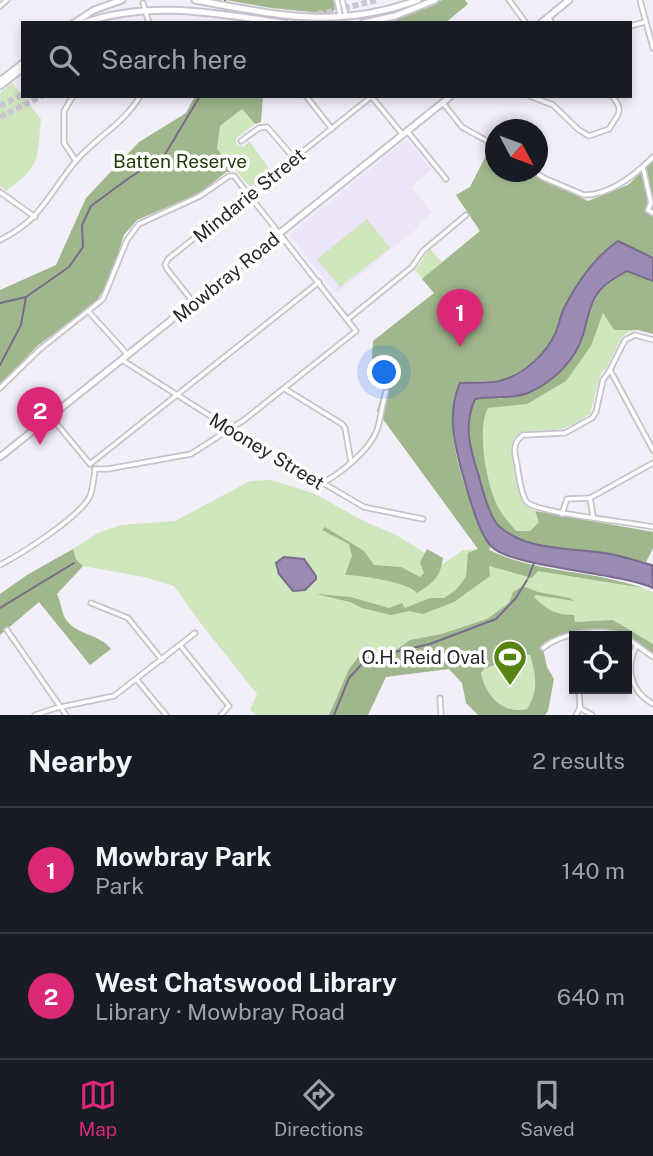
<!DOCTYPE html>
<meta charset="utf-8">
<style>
body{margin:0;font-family:"Public Sans",sans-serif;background:#20242c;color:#f1f3f6}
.controls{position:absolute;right:21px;bottom:21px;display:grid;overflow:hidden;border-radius:0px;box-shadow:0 4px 10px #0003}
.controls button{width:63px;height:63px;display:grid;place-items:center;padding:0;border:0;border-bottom:2px solid #363941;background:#171b24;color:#f1f3f6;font:35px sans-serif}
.compass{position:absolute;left:485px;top:119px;width:63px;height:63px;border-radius:50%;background:#171b24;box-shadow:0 4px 10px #0003;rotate:131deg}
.you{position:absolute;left:385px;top:373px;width:24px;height:24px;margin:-18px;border:5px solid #fff;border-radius:50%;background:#1a73e8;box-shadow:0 0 0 10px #1a73e833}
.badge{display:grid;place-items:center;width:46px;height:46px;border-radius:50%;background:#db2777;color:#fff;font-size:23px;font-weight:700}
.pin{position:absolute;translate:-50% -58px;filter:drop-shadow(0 2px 4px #0008)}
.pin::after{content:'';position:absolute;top:37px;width:24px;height:21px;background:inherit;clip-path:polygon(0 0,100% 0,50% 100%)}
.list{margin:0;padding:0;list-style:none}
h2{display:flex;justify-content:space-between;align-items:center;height:91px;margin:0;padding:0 28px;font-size:30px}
h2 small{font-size:23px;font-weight:400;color:#9ea1a6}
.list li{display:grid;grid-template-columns:46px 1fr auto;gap:21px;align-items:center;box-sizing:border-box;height:126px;padding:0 28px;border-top:2px solid #363941}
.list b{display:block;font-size:26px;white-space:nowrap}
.list p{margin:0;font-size:23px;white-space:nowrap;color:#9ea1a6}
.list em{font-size:23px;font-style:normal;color:#9ea1a6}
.icon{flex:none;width:38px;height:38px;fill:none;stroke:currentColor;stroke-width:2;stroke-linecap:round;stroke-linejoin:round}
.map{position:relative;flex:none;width:653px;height:715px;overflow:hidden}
.search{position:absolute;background:#171b24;box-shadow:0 4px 10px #0003;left:21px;right:21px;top:21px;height:77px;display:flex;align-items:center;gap:18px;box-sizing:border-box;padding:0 24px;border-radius:0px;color:#9ea1a6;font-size:26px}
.sheet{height:343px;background:#171b24}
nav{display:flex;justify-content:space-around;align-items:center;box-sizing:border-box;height:98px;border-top:2px solid #363941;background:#171b24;font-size:19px;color:#9ea1a6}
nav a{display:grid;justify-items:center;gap:4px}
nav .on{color:#db2777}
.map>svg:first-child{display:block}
.built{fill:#ece5f7}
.green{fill:#d0e6bd}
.forest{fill:#a0b68c;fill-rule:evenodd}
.water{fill:#9b8ab3;stroke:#786c8a;stroke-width:2}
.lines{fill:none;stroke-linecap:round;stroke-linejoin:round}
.stream{stroke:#786c8a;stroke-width:2}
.highway-tunnel{stroke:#cac7d0;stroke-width:6;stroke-dasharray:6 3;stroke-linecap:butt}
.minor-casing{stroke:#c7c3cd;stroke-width:7}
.major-casing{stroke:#c7c3cd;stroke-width:9}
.minor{stroke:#fff;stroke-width:3.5}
.major{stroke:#fff;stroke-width:5}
.labels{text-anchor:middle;stroke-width:7;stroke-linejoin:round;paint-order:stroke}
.park-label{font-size:19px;fill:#253a0b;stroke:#fff}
.street-label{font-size:19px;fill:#27262a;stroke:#fff}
.poi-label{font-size:19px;fill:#27262a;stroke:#fff;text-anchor:end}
</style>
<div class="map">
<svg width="653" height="715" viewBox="0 0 653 715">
<rect width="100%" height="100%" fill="#f3eff9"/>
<path class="built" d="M407 139 431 169 411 187 432 213 417 224 419 227 336 294 289 235Z"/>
<g class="green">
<path d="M12 83 41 119C37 160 41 166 6 191L0 186V93Z"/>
<path d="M242 109 255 124 236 138V144L244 147 249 141 271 171 250 187 217 149 220 126Z"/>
<path d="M490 148 495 151 496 172H529L539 178 588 201 628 185 653 161V258L640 250 460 383 473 510 490 547 489 549C540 576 601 570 653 592V644L613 620 574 622 510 603 487 619 441 634 410 640 393 652H375L359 656 349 669 329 715H257L250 710 257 694 202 625 174 586 144 577 83 566 76 559 73 549 98 533 121 525 175 521 250 481 271 480 313 493 364 521 398 536 443 564 463 550 478 549 377 411 388 374 372 359 373 341 434 293 415 270 430 249 442 262 480 231 456 195 470 187Z"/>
<path d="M367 219 390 248 340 287 317 259Z"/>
<path d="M653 281 638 330 628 332 622 337 607 367 601 373 590 414C581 420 566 429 556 430 523 432 504 426 515 468 520 485 521 500 535 511L653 532V548L646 562 517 538 488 504 475 399 588 315Z"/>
<path d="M520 655H530C536 675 539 691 527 709 502 715 485 694 481 673L484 669Z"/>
</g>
<g class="forest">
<path d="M226 0H333L335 8 332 14 271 8Z"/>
<path d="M442 0H465L468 4 445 23H377L399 18Z"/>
<path d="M195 96H263L261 122 255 124 242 109 220 126 217 149 235 171 226 172 200 193 137 220 124 235 110 279 96 302 36 347 0 386V290L56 265 86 198 139 142 186 113Z"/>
<path d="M490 148 495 151 496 172H529L539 178 588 201 628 185 653 161V258L618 241 562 312 556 332 545 353 528 366 503 380 460 383C438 432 469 501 490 547L489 550C523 567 564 570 601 577 616 580 630 584 644 588L538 571 532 578 489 566 490 576 454 602 423 614 409 611 391 615 362 608 350 602 316 594 350 597 389 608 402 603 405 608 430 598H444L456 590 466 577 468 553 478 549 377 411 388 374 372 359 373 341 434 293 422 279 480 231 456 195 470 187Z"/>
<path d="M627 271 653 281V334L638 330H614L603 313 591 346 566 381 527 404 488 408C476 429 487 488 499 509 504 517 510 524 516 531H530L539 522 535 511 653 532V548L646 562C632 559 617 555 603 553 572 549 524 549 500 527 489 517 482 487 477 472 469 446 465 425 475 399L484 397 502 399 582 339 588 315 600 290Z"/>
<path d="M325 527 364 551 374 565 401 567 420 577 424 573 420 562 427 549 443 558C440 578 433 583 417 593 408 582 360 575 345 575L352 556 349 544 322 530Z"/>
<path d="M73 549 76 559 83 566 57 594C61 602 62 615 67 621 79 636 100 634 111 649L90 665 39 602 0 635V594L27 575Z"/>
<path d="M523 586 538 592 570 598 574 601 536 595 534 597C547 610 556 615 574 615L575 622 613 620 653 644V657C644 651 635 643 627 637 604 621 565 637 543 649L547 667 554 679 548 711 545 715H478L466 703 462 683 449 669 386 677 368 715H329L349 669 359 656 375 652H393L410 640 441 634 487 619 509 603 513 592ZM520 655H530C536 675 539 691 527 709 502 715 485 694 481 673L484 669Z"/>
</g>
<g class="water">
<path d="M618 241 653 258V281L627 271C618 276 607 282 600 290 590 302 587 321 583 335 575 361 553 382 528 393 511 400 493 395 475 399 464 424 469 447 478 473 482 487 489 518 500 527 527 551 571 548 604 553 620 555 636 561 652 565L653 588C617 572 512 567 492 547 479 536 467 489 462 472 454 442 447 413 460 383 473 382 491 384 503 380 526 372 545 355 555 334 559 326 560 316 564 308 577 283 594 257 618 241Z"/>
<path d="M284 557 304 559 316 576V579L305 590 293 591 279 574 276 563Z"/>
</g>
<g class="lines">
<g class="stream">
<path d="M225 0 226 11"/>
<path d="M0 303 26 297"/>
<path d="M0 365 21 325 26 297 69 267 83 247 82 225 91 206 129 178 164 156 200 96"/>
<path d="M528 578 534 563"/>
<path d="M0 608 74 563"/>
<path d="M334 715 349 678 361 665 376 656 430 644 496 619 516 598 527 580"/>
</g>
<g class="highway-tunnel">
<path d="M273 21 329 12 377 0"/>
<path d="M323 23 346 18"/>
<path d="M0 106 23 94"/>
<path d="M0 117 42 96"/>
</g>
<g class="minor-casing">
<g id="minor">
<path d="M337 0 340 15"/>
<path d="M342 0 346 15"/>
<path d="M509 0 526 23"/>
<path d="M640 0 653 48"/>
<path d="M143 3 149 23"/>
<path d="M0 6 7 0"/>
<path d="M548 17 552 23"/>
<path d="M630 26 645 22"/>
<path d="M73 96 64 111V143L76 161"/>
<path d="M306 96 332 129"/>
<path d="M371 96 403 135"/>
<path d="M530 96 553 105 579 130 589 136 609 129C618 114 625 111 612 96"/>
<path d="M443 103 462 127 496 146"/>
<path d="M408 132 446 179"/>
<path d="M241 141 259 128 267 127 294 158"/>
<path d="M643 167 651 203 648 210 653 213"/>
<path d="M535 172 544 178 584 195C611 195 635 175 653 157"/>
<path d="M0 192 35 217"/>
<path d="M0 240C41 220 48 195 75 162 94 139 125 123 140 96"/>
<path d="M193 302 167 269 165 265 168 259 371 97"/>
<path d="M89 312 128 355"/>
<path d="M348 319 412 267 423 251 466 215"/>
<path d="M653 340 635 335 625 340 610 370 603 380 596 412 592 418 565 433 523 435C512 443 514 452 517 464 519 475 520 491 526 501 533 513 632 522 653 527"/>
<path d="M122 360 231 429 364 507 423 519"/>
<path d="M610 370 653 450"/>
<path d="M0 388 39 350 103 299 127 240 139 224 200 196 229 176H234L356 331 244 420 191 454 108 469H95"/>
<path d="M285 389 342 424 345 428 351 462"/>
<path d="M51 417 90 464"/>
<path d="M90 464 319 282"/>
<path d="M322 483C340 474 370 450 377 430 381 418 382 405 386 392"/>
<path d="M590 498 593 516"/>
<path d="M562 514 567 499 590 498 653 463"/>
<path d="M0 565C21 554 80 517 90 496 93 488 94 477 95 469"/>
<path d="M91 603 128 618 162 660"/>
<path d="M7 630 66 715"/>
<path d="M627 638 653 657"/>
<path d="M180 645 229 706 221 715"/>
<path d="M637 645C625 667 630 691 653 704"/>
<path d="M543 648C562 632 602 628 624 636"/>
<path d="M137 680 166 715"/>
<path d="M440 698 441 715"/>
<path d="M580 708 592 715"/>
<path d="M35 715 56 708 114 696 195 633"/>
<path d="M576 715 580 708 579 689"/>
</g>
</g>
<g class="major-casing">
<g id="major">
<path d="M195 0C278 15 337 30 418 0"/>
<path d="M74 23 94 10 122 0"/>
<path d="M83 23C151 0 213 13 283 23"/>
<path d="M363 23 395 16 435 0"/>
<path d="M541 23 569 0"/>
<path d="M0 81 23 63"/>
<path d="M0 86 23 68"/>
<path d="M0 457 451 96"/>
</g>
</g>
<use href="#minor" class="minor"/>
<use href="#major" class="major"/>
</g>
<defs>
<g id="stadium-pin" transform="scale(1.75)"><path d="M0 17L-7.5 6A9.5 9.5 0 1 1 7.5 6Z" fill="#568411" stroke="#fff"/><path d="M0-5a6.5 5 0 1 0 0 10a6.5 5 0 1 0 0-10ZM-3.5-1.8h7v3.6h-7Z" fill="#fff"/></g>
</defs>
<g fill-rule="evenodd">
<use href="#stadium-pin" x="510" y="657"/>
</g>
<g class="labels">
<g class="park-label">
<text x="180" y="168">Batten Reserve</text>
</g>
<g class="street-label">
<text transform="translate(249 195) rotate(-39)" y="7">Mindarie Street</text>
<text transform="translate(226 277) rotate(-39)" y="7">Mowbray Road</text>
<text transform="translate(267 451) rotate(31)" y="7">Mooney Street</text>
</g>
<g class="poi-label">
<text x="486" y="664">O.H. Reid Oval</text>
</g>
</g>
</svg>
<div class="controls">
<button><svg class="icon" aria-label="locate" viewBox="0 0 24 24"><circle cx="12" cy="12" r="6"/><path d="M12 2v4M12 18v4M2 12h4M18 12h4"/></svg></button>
</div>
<svg class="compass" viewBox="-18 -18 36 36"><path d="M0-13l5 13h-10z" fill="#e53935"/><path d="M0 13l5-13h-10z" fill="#9ea1a6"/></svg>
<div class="you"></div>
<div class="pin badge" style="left:460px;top:347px">1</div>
<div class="pin badge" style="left:40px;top:445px">2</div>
<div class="search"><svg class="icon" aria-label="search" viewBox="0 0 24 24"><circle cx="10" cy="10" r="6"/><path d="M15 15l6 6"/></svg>Search here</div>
</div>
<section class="sheet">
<h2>Nearby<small>2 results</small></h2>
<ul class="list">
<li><span class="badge">1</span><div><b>Mowbray Park</b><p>Park</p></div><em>140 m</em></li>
<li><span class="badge">2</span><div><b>West Chatswood Library</b><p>Library · Mowbray Road</p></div><em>640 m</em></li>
</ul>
</section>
<nav>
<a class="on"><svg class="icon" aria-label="map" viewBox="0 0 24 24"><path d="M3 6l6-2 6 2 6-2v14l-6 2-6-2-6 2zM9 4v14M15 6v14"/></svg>Map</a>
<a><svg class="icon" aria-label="directions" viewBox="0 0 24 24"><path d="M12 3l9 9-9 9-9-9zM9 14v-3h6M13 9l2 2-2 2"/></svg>Directions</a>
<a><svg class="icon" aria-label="saved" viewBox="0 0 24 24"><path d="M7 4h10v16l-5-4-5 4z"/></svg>Saved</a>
</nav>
